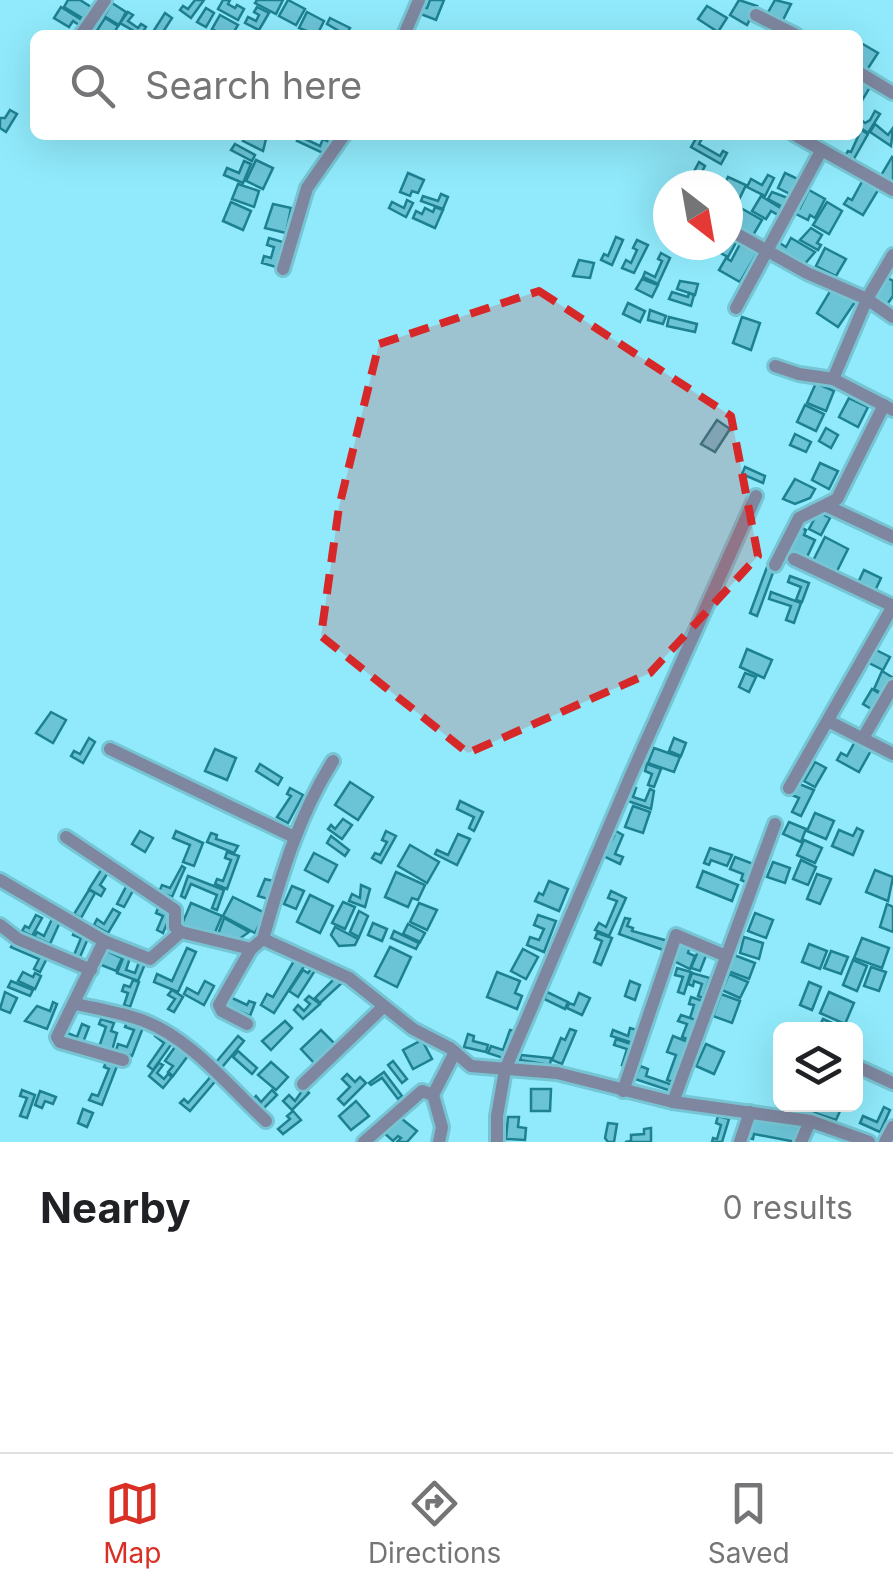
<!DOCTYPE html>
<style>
body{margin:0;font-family:Inter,sans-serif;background:#f2f2f2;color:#202124}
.controls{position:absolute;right:30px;bottom:30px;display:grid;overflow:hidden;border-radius:15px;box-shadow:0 10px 40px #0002}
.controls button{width:90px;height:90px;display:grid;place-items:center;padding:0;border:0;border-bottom:2px solid #e0e0e0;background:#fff;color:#202124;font:50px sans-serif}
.compass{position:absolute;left:653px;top:170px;width:90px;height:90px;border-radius:50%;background:#fff;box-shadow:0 10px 40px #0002;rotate:149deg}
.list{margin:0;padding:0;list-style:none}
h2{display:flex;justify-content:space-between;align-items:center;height:130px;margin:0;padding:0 40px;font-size:42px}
h2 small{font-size:32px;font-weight:400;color:#757577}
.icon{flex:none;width:55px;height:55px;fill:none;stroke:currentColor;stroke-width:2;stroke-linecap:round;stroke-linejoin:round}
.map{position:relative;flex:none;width:893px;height:1142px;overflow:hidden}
.search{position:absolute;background:#fff;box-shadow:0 10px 40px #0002;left:30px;right:30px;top:30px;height:110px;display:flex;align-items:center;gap:25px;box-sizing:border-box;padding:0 35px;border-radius:15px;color:#757577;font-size:38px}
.sheet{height:310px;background:#fff}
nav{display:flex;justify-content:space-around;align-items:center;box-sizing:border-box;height:140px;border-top:2px solid #e0e0e0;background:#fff;font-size:28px;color:#757577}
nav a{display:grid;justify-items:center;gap:5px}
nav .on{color:#d93025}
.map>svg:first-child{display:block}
.building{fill:#6bc4d6;stroke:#1d8191;stroke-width:2.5}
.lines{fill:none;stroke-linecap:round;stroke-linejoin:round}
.street-casing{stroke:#76c5d4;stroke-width:18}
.street{stroke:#7f87a0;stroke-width:12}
.marked{fill:#d62828;fill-opacity:0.2;stroke:#d62828;stroke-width:8;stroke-dasharray:20 12;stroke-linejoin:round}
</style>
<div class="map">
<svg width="893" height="1142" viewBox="0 0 893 1142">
<rect width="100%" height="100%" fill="#90eafb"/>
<g class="building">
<path d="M68 0H80L91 7 84 19 64 7Z"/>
<path d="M195 0H204L191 18 180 10 183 6 188 9Z"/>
<path d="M223 0H230L228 4 235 8 237 5 244 9 238 20 218 9Z"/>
<path d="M257 0H283L276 14 255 3Z"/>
<path d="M288 0 305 9 296 25 279 16Z"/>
<path d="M430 0H444L436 20 418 13 421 6 427 8Z"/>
<path d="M739 0 757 6 747 25 730 15Z"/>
<path d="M775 0 791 4 781 24 766 16Z"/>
<path d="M112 3 126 12 119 25 104 16Z"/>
<path d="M707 6 727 18 718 32 698 19Z"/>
<path d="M61 7 85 22 82 27 73 21 69 27 54 18Z"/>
<path d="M257 7 269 13 259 30 245 23 248 17 256 21 259 15 254 12Z"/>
<path d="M206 8 214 13 206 27 197 22Z"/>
<path d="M128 12 133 15 128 21 138 28 141 24 146 27 141 35 120 23Z"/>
<path d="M307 12 324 21 317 35 299 28Z"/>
<path d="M165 13 172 18 161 35H151Z"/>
<path d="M220 15 238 25 232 35H223L212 29Z"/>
<path d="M105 18 118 26 113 35H94Z"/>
<path d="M330 18 350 28 346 35 327 24Z"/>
<path d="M861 43 878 53 865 73 858 68V48Z"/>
<path d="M858 75 872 84 858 107Z"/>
<path d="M10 110 17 114 6 132 0 128V118H5Z"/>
<path d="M875 111 880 114 868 133 858 126 861 120 865 123 870 120Z"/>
<path d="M875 124 888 135 893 128 891 146 870 132Z"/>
<path d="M861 130 868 134 851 164 843 159 848 151 851 152Z"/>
<path d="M246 135H267L263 151 243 141Z"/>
<path d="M300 135H307L305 139 320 146 323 139 329 142 327 155 297 141Z"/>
<path d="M698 135H704L699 144 720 156 723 151 727 153 721 164 691 147Z"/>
<path d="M235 144 255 155 252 161 231 150Z"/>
<path d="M892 157 893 158V185L880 177Z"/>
<path d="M256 160 273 168 263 189 246 181Z"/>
<path d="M244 161 251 164 243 183 224 175 227 168 239 173Z"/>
<path d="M699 162 705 166 695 185H681L684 179 689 181Z"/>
<path d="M408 173 424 180 418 193 412 191 410 196 400 192Z"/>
<path d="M785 173 798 179 790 194 778 188Z"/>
<path d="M768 175 774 178 765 196 747 187 751 179 762 185Z"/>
<path d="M728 177 746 185 735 208 728 204V185H724Z"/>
<path d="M864 178 880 187 863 215 844 204 848 198 852 200Z"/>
<path d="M238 184 259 191 254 207 232 199Z"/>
<path d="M809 190 825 199 815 218 810 215 808 220 792 212 795 205 800 208Z"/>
<path d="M772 192 788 198 783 207 768 199Z"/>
<path d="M441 194 448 197 443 209 421 201 423 196 438 201Z"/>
<path d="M761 196 782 209 778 215 771 211 766 219 752 211Z"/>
<path d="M407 200 413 203 406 217 389 208 392 202 404 208Z"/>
<path d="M231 202 251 211 243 230 223 221Z"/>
<path d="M827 202 842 211 829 234 813 225Z"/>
<path d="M273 204 291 208 286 233 265 228Z"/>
<path d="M435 207 443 210 435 228 413 218 416 211 422 214 425 208 433 212Z"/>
<path d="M739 207 762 220 752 237 730 224Z"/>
<path d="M811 228 822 235 817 243 821 245 818 250 800 240Z"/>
<path d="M731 235 738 239 728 257 715 250 718 245H728Z"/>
<path d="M616 237 623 240 612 265 601 260 604 254 608 256Z"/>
<path d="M269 238 283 242 276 267 262 263 264 256 271 258 274 247 267 245Z"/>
<path d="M791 238 815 252 803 266 773 249 778 242 786 247Z"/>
<path d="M637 240 648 245 634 273 622 268 626 260 631 263 637 250 633 248Z"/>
<path d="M740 244 757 253 740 282 719 270 726 258 731 261Z"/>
<path d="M825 248 846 259 836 276 816 266Z"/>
<path d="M661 253 670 258 658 284 643 277 645 272 655 277 662 261 658 259Z"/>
<path d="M579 260 594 263 590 278 573 276Z"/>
<path d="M888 278 893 281V296L886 306 871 295Z"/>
<path d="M642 279 658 285 652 297 636 289Z"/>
<path d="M680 281 698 284 695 295 677 289Z"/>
<path d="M832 288 857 299 838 327 817 313Z"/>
<path d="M672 292 688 297 689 293 694 295 691 306 669 299Z"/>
<path d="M628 303 645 311 640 322 623 314Z"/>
<path d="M650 310 666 316 663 324 648 320Z"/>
<path d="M669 317 697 324 695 332 667 326Z"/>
<path d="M742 317 760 323 751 350 733 343Z"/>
<path d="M816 383 834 391 826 411 807 403Z"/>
<path d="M849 398 868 407 858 427 839 417Z"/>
<path d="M805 405 824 414 816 431 797 422Z"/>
<path d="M717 420 730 429 715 452 701 444Z"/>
<path d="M826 428 838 435 831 448 819 441Z"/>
<path d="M795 434 811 442 806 452 790 445Z"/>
<path d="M820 463 838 471 829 489 812 480Z"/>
<path d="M745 467 765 476 763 483 742 474Z"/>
<path d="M795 479 815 489 810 498 795 504 783 499Z"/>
<path d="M818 512 830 518 821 535 809 529Z"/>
<path d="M797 526 806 530 804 535 815 540 806 559 786 550Z"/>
<path d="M825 537 848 549 836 573 813 561Z"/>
<path d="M767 567 774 570 757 616 750 613Z"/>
<path d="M864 570 881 578 874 593 857 585Z"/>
<path d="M790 576 809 583 802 602 796 600 801 587 788 582Z"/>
<path d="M771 592 801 603 794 623 786 620 791 606 769 599Z"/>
<path d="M747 649 772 660 764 678 740 667Z"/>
<path d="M874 649 890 657 883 670 867 662Z"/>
<path d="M882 671 892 677 883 694 874 689Z"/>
<path d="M745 673 756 677 749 692 739 687Z"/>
<path d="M872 689 882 695 873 710 863 704Z"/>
<path d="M51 712 66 720 53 743 36 733Z"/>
<path d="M89 738 95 742 83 763 71 756 74 751 80 754Z"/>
<path d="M674 738 686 743 681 756 669 751Z"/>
<path d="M857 738 873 747 859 772 837 760 841 753 847 756Z"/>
<path d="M654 748 680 757 674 772 648 763Z"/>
<path d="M215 749 236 758 227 780 205 771Z"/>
<path d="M815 762 826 768 815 787 804 781Z"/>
<path d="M260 764 282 778 278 785 256 771Z"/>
<path d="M647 764 661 769 654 787 648 785 652 774 645 771Z"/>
<path d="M350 782 373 797 358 820 335 805Z"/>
<path d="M797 783 814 790 801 816 792 812 799 798 792 795Z"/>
<path d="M630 786 636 788 633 797 645 801 650 789 654 791 651 809 625 800Z"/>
<path d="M290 788 303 795 288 823 277 817 291 796 287 794Z"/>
<path d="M460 801 483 812 474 831 469 828 474 817 457 809Z"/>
<path d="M633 806 650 812 643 833 625 827Z"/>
<path d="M815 813 834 821 826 839 807 831Z"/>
<path d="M343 819 352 825 342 839 328 829 331 825 335 829Z"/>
<path d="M789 822 806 829 801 842 783 834Z"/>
<path d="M857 828 863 831 853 855 832 846 839 830 853 836Z"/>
<path d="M614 830 623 835 615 854 623 857 620 864 603 856 614 836 611 835Z"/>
<path d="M140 831 153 838 145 852 132 844Z"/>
<path d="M176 831 203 843 194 866 183 862 190 845 173 838Z"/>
<path d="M386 831 396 836 381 863 372 858 375 853 380 855 387 842 382 840Z"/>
<path d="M211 833 217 835 216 839 238 846 234 853 207 842Z"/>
<path d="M458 834 470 839 457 865 435 854 437 850 448 855Z"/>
<path d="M331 836 349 850 345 856 327 843Z"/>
<path d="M804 840 822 848 815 863 797 855Z"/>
<path d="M410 845 439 862 427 883 398 866Z"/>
<path d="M710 848 732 855 727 866 711 860 709 865 704 863Z"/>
<path d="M227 852 239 856 227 889 215 884 217 879 223 881 231 860 225 858Z"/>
<path d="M314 853 337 865 328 882 305 870Z"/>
<path d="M735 857 756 865 748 883 741 880 743 874 730 869Z"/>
<path d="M801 860 816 867 808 885 793 879Z"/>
<path d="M773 862 790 868 785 883 767 877Z"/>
<path d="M182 866 185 868 172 897 159 892 162 885 170 888Z"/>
<path d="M103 867 109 871 100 885 105 889 101 896 89 889Z"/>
<path d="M875 870 893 877 888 901 866 892Z"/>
<path d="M703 871 738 885 732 901 697 887Z"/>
<path d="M396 872 425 885 418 900 412 898 408 907 385 897Z"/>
<path d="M817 874 831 879 820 904 807 899Z"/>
<path d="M188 876 224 890 217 910 212 908 217 895 191 884 185 898 181 896Z"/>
<path d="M265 879 273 881 268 899 258 896Z"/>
<path d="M549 881 568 889 559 911 535 901 539 893 543 895Z"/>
<path d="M128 883 135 887 124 907 117 904Z"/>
<path d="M361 885 370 889 365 907 349 901 352 894 360 898Z"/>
<path d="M292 886 304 891 296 909 284 904Z"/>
<path d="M89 890 95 893 81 918 74 914Z"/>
<path d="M611 891 626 898 609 936 595 930 599 923 606 927 617 901 608 898Z"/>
<path d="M310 895 333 906 320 933 297 922Z"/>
<path d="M233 897 265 913 255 933 223 916Z"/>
<path d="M343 902 355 907 345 929 332 923Z"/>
<path d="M191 903 222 916 213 937 182 924Z"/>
<path d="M419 903 437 910 427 930 410 922Z"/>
<path d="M887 904 893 907V932L880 927Z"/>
<path d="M158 908 171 914 163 933 157 930 163 916 156 913Z"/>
<path d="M113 909 120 913 108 933 94 925 97 919 104 924Z"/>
<path d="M359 911 368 916 359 937 350 932Z"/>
<path d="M755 913 773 920 766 938 748 931Z"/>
<path d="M36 915 42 918 32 936 22 931 25 926 29 928Z"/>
<path d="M538 915 556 921 544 952 527 945 530 937 539 940 544 929 534 925Z"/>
<path d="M224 918 249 932 235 942 217 937Z"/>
<path d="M625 918 630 919 627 926 633 928 632 931 668 941 666 951 619 934Z"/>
<path d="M52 919 60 922 50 944 34 937 37 932 44 936Z"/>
<path d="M373 923 387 929 382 941 368 935Z"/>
<path d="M408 924 425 933 420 942 403 934Z"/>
<path d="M335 927 358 939 355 945 339 946 331 935Z"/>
<path d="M75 930 89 936 80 957 74 955 81 938 73 935Z"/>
<path d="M394 931 419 943 416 949 391 938Z"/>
<path d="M597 933 612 938 601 965 594 962 602 941 595 938Z"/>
<path d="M744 937 763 943 759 959 740 953Z"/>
<path d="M862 938 889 948 882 968 854 958Z"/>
<path d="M15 939 49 954 40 972 34 969 39 959 11 947Z"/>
<path d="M678 942 690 946 688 953 695 956 690 969 672 960Z"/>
<path d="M809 944 827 951 820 969 802 962Z"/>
<path d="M390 947 411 957 397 987 375 976Z"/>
<path d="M187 948 196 952 178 992 154 982 157 974 172 981Z"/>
<path d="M523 949 538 957 526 979 511 971Z"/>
<path d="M699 949 707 953 700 971 691 968Z"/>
<path d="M105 950 122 958 116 971 99 964Z"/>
<path d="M831 951 848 957 841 974 824 968Z"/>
<path d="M734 955 755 963 749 979 728 971Z"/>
<path d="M124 956 130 958 126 970 135 973 139 962 145 964 138 981 117 973Z"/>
<path d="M295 959 305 965 274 1013 261 1005 267 994 273 997Z"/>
<path d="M853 960 867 966 857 991 843 985Z"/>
<path d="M313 966 316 969 298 997 289 991 303 970 308 973Z"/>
<path d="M871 967 886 972 879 991 864 986Z"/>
<path d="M677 968 691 972 684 994 678 992 683 977 675 975Z"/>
<path d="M23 972 33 977 35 973 41 976 35 989 18 981Z"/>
<path d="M497 972 520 981 515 993 522 996 517 1009 487 997Z"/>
<path d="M692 973 710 978 703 998 698 996 702 984 694 981 693 986 688 984Z"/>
<path d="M729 974 748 982 740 998 722 990Z"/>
<path d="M338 975 344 981 320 1003 315 998Z"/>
<path d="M133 980 139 982 130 1007 124 1005 128 993 122 991 124 985 130 987Z"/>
<path d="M11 981 33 990 30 996 8 987Z"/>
<path d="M205 981 214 986 204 1005 184 994 187 988 198 994Z"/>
<path d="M630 981 640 985 635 1000 625 996Z"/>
<path d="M809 982 821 987 812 1010 800 1005Z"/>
<path d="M172 990 183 997 174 1012 168 1009 175 999 168 995Z"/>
<path d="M5 992 17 998 10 1013 0 1009Z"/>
<path d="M547 992 568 1002 565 1009 544 999Z"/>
<path d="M829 992 854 1003 845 1024 820 1013Z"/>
<path d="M579 993 590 998 582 1015 567 1008 569 1003 574 1005Z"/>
<path d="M721 994 740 1001 732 1023 713 1016Z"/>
<path d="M309 996 320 1004 303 1019 294 1010 298 1005 304 1011 310 1004 305 1000Z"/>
<path d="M230 997 247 1005 249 1001 255 1003 250 1016 224 1005Z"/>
<path d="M691 997 703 1001 697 1020 690 1018 694 1005 689 1004Z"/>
<path d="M53 1002 57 1004 47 1029 25 1021 37 1006 50 1011Z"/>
<path d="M681 1015 696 1020 689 1040 682 1037 687 1024 678 1021Z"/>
<path d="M101 1019 114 1023 111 1031 117 1033 111 1054 98 1050 106 1027 99 1024Z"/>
<path d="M128 1019 144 1025 132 1056 116 1050 118 1044 127 1047 134 1030 125 1027Z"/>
<path d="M823 1019 846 1029 845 1030H818Z"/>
<path d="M285 1021 292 1028 271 1050 262 1041Z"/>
<path d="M82 1024 89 1027 82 1045 60 1037 63 1031 77 1037Z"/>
<path d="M630 1028 637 1030 633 1043 611 1036 613 1030 628 1036Z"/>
<path d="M570 1029 576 1031 562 1064 552 1060 561 1038 565 1040Z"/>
<path d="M321 1030 335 1044 315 1064 301 1049Z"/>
<path d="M510 1030 515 1031 506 1059 488 1053 491 1046 503 1050Z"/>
<path d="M158 1031 173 1042 153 1070 148 1066 164 1043 155 1036Z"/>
<path d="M468 1034 474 1036 473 1041 488 1045 486 1052 464 1047Z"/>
<path d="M238 1036 244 1041 218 1072 212 1067Z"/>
<path d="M673 1036 688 1042 673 1082 667 1080 676 1055 667 1052Z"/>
<path d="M616 1039 634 1045 627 1066 622 1065 627 1049 614 1045Z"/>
<path d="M422 1040 432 1059 413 1069 403 1050Z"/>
<path d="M177 1044 190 1053 173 1076 168 1072 173 1066 165 1061Z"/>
<path d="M706 1044 724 1052 714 1074 696 1066Z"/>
<path d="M238 1051 257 1068 252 1074 233 1057Z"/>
<path d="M521 1055 551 1058 550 1065 520 1060Z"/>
<path d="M393 1061 407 1079 402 1083 388 1065Z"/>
<path d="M106 1062 117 1066 102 1105 89 1100 92 1094 98 1096 109 1069 104 1067Z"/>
<path d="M271 1062 288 1077 276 1090 258 1075Z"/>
<path d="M159 1063 163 1065 157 1073 164 1079 168 1074 172 1077 163 1088 149 1076Z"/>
<path d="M640 1066 648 1069 646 1076 673 1085 671 1091 635 1079Z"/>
<path d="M384 1072 402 1096 398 1099 382 1078 371 1085 369 1083Z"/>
<path d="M213 1074 218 1078 190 1111 180 1103 184 1099 188 1103Z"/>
<path d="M347 1074 355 1082 360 1077 366 1083 344 1105 338 1099 350 1087 342 1079Z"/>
<path d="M304 1088 309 1093 292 1110 283 1101 289 1095 295 1101Z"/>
<path d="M531 1089H551L550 1111H531Z"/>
<path d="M22 1090 35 1095 27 1118 20 1116 27 1098 20 1096Z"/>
<path d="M272 1090 277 1095 262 1110 252 1101 256 1096 261 1102Z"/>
<path d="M40 1091 56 1097 53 1104 45 1101 42 1108 35 1105Z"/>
<path d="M779 1093 780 1104H811L810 1112 777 1105Z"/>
<path d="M356 1101 369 1116 351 1130 339 1116Z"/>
<path d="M815 1104 840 1111 836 1120 812 1112Z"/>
<path d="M884 1107 890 1110 880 1132 860 1123 863 1116 877 1122Z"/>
<path d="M83 1109 93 1113 87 1127 78 1123Z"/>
<path d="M293 1111 301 1120 283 1134 278 1129 290 1119 287 1116Z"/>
<path d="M397 1115 417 1131 407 1142H397L401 1138 398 1136 393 1141 382 1131Z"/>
<path d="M718 1116 729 1119 722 1142H712L713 1138 717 1139 721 1125 716 1123Z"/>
<path d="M508 1117H519L518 1127 526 1128 525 1140 506 1139Z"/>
<path d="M751 1118 802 1128 796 1142 754 1134 753 1139 748 1138Z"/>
<path d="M608 1123 617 1124 614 1142H608L605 1138Z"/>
<path d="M651 1128V1142H625L631 1141V1135L644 1134V1129Z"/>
</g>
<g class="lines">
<g class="street-casing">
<g id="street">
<path d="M756 15 796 35"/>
<path d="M81 35 105 0"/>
<path d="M404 35 419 0"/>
<path d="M858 72 893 93"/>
<path d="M795 135 893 190"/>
<path d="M728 229 807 273 867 299 893 317"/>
<path d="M893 255 867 299 833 379 893 410"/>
<path d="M283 269 307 188 344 135"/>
<path d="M736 308 821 151"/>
<path d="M775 366 799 374 833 379"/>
<path d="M827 506 893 537"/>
<path d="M794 559 893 606"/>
<path d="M775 565 799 518 837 499 884 405"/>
<path d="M828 721 893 754"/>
<path d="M863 738 893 686"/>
<path d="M110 749 294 837"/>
<path d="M789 788 893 606"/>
<path d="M66 837 175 910V927L181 932"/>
<path d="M0 880 104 941 150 959 181 932 251 949 263 939C281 876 298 816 333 761"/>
<path d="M0 925 18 939 91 970"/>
<path d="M263 939 349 978 413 1029 450 1048 471 1066 557 1073 673 1102 810 1121 869 1142"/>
<path d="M104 941 57 1037 60 1042 123 1060"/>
<path d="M76 1004C98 1009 123 1013 144 1021 193 1040 229 1087 266 1121"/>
<path d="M247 1024 222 1011 219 1005 251 949"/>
<path d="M856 1066 893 1083"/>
<path d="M303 1084 383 1007"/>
<path d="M623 1091 676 935 726 956"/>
<path d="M433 1095 442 1127 439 1142"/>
<path d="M673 1102 775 824"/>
<path d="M364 1142 422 1091 433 1095 455 1052"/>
<path d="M497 1142V1116L505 1070 631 775 756 496"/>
<path d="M740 1142 750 1112"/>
<path d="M801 1142 810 1121"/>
<path d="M885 1142 893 1127"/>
</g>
</g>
<use href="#street" class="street"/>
</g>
<path class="marked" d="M539 291 731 416 758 556 650 673 468 753 321 636 339 507 379 344Z"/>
</svg>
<div class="controls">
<button><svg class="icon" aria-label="layers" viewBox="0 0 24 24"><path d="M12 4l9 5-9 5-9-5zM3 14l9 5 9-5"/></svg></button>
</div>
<svg class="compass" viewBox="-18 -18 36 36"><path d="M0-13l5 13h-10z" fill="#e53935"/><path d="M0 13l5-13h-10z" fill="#757577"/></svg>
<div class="search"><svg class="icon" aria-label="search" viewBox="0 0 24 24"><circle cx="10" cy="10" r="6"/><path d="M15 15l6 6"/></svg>Search here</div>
</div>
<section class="sheet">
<h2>Nearby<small>0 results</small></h2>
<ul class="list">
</ul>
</section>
<nav>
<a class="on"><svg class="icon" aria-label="map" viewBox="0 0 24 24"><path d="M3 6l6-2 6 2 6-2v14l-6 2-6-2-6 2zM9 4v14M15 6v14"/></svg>Map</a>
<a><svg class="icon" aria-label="directions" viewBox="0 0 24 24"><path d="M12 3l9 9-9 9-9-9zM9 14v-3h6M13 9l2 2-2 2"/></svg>Directions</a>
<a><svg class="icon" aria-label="saved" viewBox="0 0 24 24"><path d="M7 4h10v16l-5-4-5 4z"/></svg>Saved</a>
</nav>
